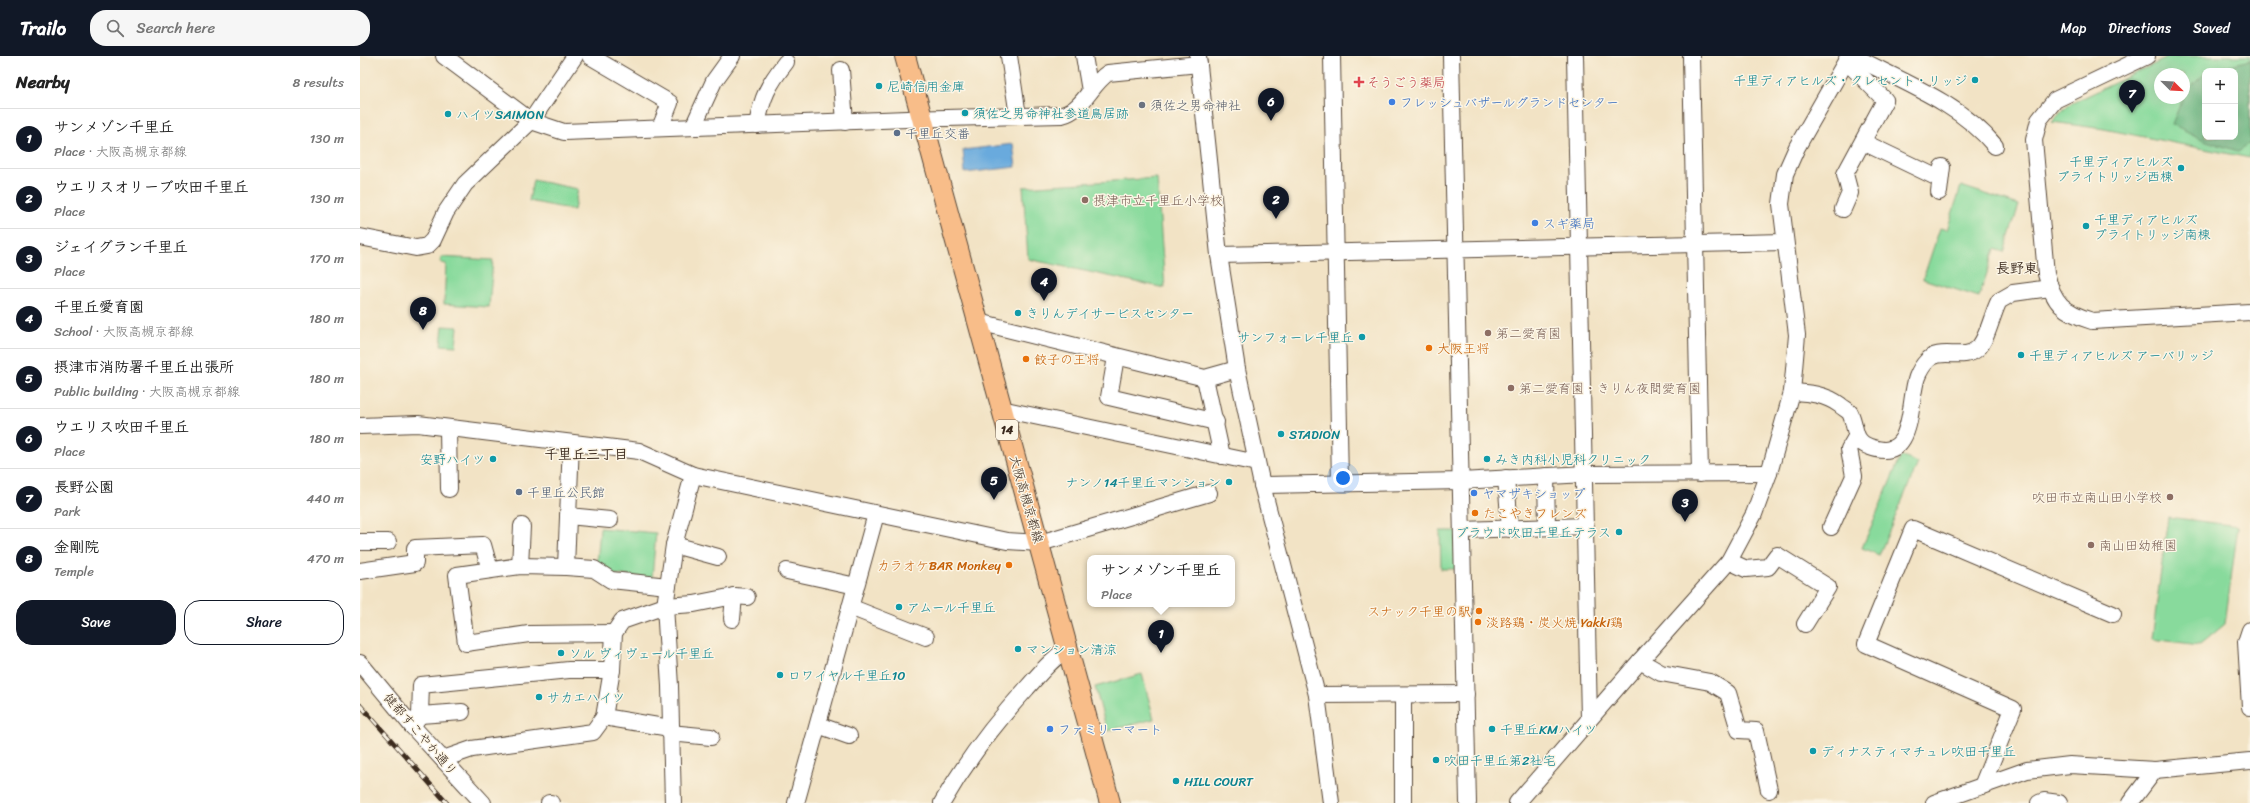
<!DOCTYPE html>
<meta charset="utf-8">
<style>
body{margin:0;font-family:Sriracha,"Klee One",sans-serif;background:#f6f6f6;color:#222}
.controls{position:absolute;right:12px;top:12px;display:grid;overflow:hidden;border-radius:8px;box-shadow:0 4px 16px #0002}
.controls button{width:36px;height:36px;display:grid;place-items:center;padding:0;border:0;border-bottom:1px solid #e0e0e0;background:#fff;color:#222;font:20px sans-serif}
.compass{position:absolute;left:1794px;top:12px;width:36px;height:36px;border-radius:50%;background:#fff;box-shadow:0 4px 16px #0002;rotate:114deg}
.you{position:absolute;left:983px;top:422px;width:14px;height:14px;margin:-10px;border:3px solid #fff;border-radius:50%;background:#1a73e8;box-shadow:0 0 0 6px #1a73e833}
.badge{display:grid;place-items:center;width:26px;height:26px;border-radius:50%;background:#111827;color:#fff;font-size:13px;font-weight:700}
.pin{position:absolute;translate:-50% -33px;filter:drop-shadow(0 1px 2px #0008)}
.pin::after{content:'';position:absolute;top:21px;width:14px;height:12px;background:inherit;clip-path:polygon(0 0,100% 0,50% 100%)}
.popup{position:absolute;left:727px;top:499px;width:148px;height:52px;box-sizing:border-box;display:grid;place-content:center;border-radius:8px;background:#fff;filter:drop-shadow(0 1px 3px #0005);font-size:13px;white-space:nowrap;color:#767676}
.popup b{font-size:15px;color:#222}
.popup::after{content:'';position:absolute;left:50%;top:100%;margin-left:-8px;border:8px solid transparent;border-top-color:#fff}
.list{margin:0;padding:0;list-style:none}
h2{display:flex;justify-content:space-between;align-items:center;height:52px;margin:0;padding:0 16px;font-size:17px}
h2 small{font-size:13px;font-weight:400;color:#767676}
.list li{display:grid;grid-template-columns:26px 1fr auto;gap:12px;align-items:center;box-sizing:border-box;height:60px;padding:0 16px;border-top:1px solid #e0e0e0}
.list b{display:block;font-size:15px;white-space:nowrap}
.list p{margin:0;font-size:13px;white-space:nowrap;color:#767676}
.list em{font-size:13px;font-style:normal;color:#767676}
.actions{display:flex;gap:8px;padding:12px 16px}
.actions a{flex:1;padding:9px 0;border:1px solid #111827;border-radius:16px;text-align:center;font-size:14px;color:#111827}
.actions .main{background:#111827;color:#fff}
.icon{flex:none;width:22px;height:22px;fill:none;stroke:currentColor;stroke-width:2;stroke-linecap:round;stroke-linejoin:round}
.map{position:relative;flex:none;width:1890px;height:747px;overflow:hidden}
header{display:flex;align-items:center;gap:24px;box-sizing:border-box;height:56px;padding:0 20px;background:#111827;color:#fff}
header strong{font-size:19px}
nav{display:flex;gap:22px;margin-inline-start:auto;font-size:14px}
.search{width:280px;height:36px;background:#f6f6f6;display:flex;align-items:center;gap:10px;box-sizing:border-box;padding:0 14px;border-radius:16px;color:#767676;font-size:15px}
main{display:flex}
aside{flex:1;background:#fff}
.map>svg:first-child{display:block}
.green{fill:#88da9c;stroke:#62825d;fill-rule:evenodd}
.forest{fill:#6eba84;stroke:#547251}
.water{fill:#69aadd;stroke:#526a7e}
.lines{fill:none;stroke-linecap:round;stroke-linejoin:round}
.minor-casing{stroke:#564637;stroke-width:18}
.major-casing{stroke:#564637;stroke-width:22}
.minor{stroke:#fff;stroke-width:16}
.major{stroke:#f8bd89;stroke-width:20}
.rail-casing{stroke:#3b2a1e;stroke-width:4.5}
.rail{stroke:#fcf5e5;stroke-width:3;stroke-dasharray:9;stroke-linecap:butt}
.culture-dot{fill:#0f9aa8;stroke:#fcf5e5;stroke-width:1.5}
.health-dot{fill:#e0444e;stroke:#fcf5e5;stroke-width:1.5}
.shop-dot{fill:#3f7fe0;stroke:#fcf5e5;stroke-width:1.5}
.worship-dot{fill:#6b7280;stroke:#fcf5e5;stroke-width:1.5}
.service-dot{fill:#5c6f8a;stroke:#fcf5e5;stroke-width:1.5}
.education-dot{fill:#8d6e63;stroke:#fcf5e5;stroke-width:1.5}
.food-dot{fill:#e8710a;stroke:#fcf5e5;stroke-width:1.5}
.labels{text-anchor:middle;stroke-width:3;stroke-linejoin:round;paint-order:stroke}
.shield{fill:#fcf5e5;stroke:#75675a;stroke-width:1}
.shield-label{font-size:12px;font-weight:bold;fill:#3b2a1e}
.culture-label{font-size:13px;fill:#0d838f;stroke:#fcf5e5;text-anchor:start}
.health-label{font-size:13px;fill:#be3a42;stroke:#fcf5e5;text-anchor:start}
.shop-label{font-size:13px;fill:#366cbe;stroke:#fcf5e5;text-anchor:start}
.worship-label{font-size:13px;fill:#5b616d;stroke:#fcf5e5;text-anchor:start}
.service-label{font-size:13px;fill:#4e5e75;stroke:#fcf5e5;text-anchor:start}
.education-label{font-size:13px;fill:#785e54;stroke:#fcf5e5;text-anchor:start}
.food-label{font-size:13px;fill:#c56008;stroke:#fcf5e5;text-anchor:start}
.street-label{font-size:13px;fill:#3b2a1e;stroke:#fcf5e5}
.neighbourhood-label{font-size:14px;font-weight:bold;fill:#3b2a1e;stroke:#fcf5e5}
</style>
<header>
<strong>Trailo</strong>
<div class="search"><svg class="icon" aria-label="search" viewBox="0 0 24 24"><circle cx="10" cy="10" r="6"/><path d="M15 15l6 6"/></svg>Search here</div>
<nav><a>Map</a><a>Directions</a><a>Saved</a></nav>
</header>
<main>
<aside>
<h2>Nearby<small>8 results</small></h2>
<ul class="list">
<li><span class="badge">1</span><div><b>サンメゾン千里丘</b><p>Place · 大阪高槻京都線</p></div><em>130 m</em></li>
<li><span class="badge">2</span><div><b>ウエリスオリーブ吹田千里丘</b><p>Place</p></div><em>130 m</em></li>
<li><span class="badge">3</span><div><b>ジェイグラン千里丘</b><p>Place</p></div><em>170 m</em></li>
<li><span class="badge">4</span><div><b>千里丘愛育園</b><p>School · 大阪高槻京都線</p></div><em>180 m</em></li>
<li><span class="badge">5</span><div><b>摂津市消防署千里丘出張所</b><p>Public building · 大阪高槻京都線</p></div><em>180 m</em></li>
<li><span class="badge">6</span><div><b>ウエリス吹田千里丘</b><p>Place</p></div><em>180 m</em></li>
<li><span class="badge">7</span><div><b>長野公園</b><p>Park</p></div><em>440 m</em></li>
<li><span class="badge">8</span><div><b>金剛院</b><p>Temple</p></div><em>470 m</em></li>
</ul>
<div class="actions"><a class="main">Save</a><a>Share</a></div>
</aside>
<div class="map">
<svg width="1890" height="747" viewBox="0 0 1890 747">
<rect width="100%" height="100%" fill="#fcf5e5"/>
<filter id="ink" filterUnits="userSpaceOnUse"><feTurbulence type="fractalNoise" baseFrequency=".025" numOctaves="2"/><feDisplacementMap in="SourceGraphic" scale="8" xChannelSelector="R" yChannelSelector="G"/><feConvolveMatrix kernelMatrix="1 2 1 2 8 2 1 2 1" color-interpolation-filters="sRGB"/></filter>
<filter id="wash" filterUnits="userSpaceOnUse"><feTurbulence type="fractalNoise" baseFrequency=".012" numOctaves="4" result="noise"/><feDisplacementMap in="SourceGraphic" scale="16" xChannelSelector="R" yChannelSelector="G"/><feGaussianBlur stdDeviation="0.9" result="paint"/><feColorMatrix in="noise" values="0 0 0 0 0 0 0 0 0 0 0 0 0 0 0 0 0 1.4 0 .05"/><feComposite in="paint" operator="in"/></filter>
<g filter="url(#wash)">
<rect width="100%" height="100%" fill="#f2e3c5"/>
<g class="green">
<path d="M1807 0H1890V102L1744 73 1692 66 1708 49 1801 5ZM1845 15H1875V81H1845ZM1800 18H1824V42H1800Z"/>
<path d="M797 122 805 232 668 203 663 131Z"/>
<path d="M173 124 218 133 214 154 169 145Z"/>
<path d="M1601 130 1659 149 1644 196 1635 193 1619 241 1563 223 1580 172 1587 174Z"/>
<path d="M81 201 133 204 129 251 84 248 86 208 81 207Z"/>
<path d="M83 270 98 271 96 290 81 289Z"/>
<path d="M1541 400 1558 407 1519 499 1502 492Z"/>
<path d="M1808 461 1878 470 1865 568 1840 589 1792 583Z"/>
<path d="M240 472 296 477 292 522 249 518 237 509Z"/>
<path d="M1080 475H1098V513H1081Z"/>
<path d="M782 618 794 663 747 675 735 631Z"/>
</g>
<path class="forest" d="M1890 4V87L1878 95 1844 84 1812 68 1825 37 1845 17V81H1875V15H1847Z"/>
<path class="water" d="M653 88 656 111 605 117 603 94Z"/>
</g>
<g filter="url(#ink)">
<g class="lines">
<g class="minor-casing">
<g id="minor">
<path d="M84 0 171 65 204 76 547 63 702 59C723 54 731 28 748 17L839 8"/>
<path d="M230 0 310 47 300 72"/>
<path d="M649 0 658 60"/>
<path d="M724 0 730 35"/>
<path d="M838 0 859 199 877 313 902 429 957 639 971 747"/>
<path d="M972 0 980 427"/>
<path d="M1091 0 1108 747"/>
<path d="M1215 0 1229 663"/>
<path d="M1331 0 1340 418"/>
<path d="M1493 0C1541 25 1600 47 1635 90"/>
<path d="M1787 0 1695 44 1679 64 1674 84 1686 218C1694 248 1703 256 1732 265L1890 256"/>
<path d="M481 14 485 66"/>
<path d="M397 69C402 41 408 29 426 6"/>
<path d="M333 71 354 25 372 0"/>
<path d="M1503 86 1580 123"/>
<path d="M1579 136 1582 111"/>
<path d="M1483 153 1490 137 1485 118 1525 44 1486 5"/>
<path d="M0 181 56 192 67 190 73 184 86 156 105 128 171 65 215 0"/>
<path d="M859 199 1425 186"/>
<path d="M619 266 845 322 877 313"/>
<path d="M756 301 749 341 856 366"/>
<path d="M845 322 862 400"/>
<path d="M1432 336C1450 337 1465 338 1480 349 1483 352 1488 354 1490 357 1497 371 1492 385 1510 391 1556 408 1548 345 1557 321 1559 316 1563 309 1567 305 1579 290 1604 306 1618 292 1628 282 1632 258 1639 245L1653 237 1690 232"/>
<path d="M641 353 897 407"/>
<path d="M0 370 58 368 279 395 333 419 647 485 680 487 849 437"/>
<path d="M88 372 89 433"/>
<path d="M1186 420 1187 471"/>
<path d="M1146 422 1150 473"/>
<path d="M902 429 1101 425 1225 418 1409 417"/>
<path d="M208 460 250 464"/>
<path d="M1471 471 1494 420 1489 393 1496 381"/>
<path d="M1102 474 1226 470"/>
<path d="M0 486H28"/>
<path d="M314 489 358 501"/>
<path d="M1369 505 1386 513 1408 511 1417 499 1468 531 1445 568"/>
<path d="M160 510 162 470"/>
<path d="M206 511 211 387"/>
<path d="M0 515 55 507V492L123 489 130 514"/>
<path d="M427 515 496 530"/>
<path d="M490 551 566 581"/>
<path d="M372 563 374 540"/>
<path d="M1890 574 1886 586 1890 651"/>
<path d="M254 577 169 578 106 587 97 519 160 510 206 511 234 513 251 524 308 530"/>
<path d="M1280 605 1301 617 1350 626 1368 637 1379 674 1396 675 1409 734"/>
<path d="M0 607 52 670 123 747"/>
<path d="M957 639 1106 638"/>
<path d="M1043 639V747"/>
<path d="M60 659 102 656"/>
<path d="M458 669 489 680"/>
<path d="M52 670 60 659 61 629 209 614H252"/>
<path d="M310 672 244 661 252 614 254 577 262 565 305 550 334 548 374 540 387 541"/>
<path d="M310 677 351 681"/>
<path d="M83 703 112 693 233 676 244 661"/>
<path d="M1622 730 1653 653 1506 588 1553 473 1753 558"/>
<path d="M189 747H191"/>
<path d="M313 747 310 630 305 550 314 489 333 419"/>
<path d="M436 747 516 458"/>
<path d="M582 747C606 705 635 667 667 632 680 617 692 603 708 592"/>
<path d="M1157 747 1280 605 1369 505 1394 458 1409 417 1432 336 1437 279 1421 148 1425 118 1437 91 1489 0"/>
<path d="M1574 747 1667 714 1710 709 1795 714 1890 705"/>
<path d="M1679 747 1684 745 1699 747"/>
<path d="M1770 747 1795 714"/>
</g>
</g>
<g class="major-casing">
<path id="major" d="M545 0 750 747"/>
</g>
<use href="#minor" class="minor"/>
<use href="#major" class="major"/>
<g class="rail-casing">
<path id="rail" d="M0 649 87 747"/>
</g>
<use href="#rail" class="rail"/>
</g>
</g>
<g class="culture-dot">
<circle cx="1615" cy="24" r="4"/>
<circle cx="519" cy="30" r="4"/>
<circle cx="605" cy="57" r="4"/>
<circle cx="88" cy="58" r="4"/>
<circle cx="1821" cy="112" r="4"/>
<circle cx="1726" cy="170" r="4"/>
<circle cx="658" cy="257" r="4"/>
<circle cx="1002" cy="281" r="4"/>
<circle cx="1661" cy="299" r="4"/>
<circle cx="921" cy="378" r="4"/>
<circle cx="133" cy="403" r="4"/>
<circle cx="1127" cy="403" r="4"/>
<circle cx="869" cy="426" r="4"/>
<circle cx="1259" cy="476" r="4"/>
<circle cx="539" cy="551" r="4"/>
<circle cx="658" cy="593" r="4"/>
<circle cx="201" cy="597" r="4"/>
<circle cx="420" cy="619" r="4"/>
<circle cx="179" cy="641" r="4"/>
<circle cx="1132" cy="673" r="4"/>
<circle cx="1453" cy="695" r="4"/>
<circle cx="1076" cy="704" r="4"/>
<circle cx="816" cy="725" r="4"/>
</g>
<path class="health-dot" d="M997 20h4v4h4v4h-4v4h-4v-4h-4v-4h4z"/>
<g class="shop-dot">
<circle cx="1032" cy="46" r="4"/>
<circle cx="1175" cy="167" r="4"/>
<circle cx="1114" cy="437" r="4"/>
<circle cx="690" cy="673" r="4"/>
</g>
<circle class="worship-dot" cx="782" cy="49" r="4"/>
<g class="service-dot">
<circle cx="537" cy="77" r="4"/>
<circle cx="159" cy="436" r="4"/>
</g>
<g class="education-dot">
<circle cx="725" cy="144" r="4"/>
<circle cx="1128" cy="277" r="4"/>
<circle cx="1151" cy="332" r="4"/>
<circle cx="1810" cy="441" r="4"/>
<circle cx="1731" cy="489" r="4"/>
</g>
<g class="food-dot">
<circle cx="1069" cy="292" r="4"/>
<circle cx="666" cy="303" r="4"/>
<circle cx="1115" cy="457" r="4"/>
<circle cx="649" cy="509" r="4"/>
<circle cx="1119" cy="555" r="4"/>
<circle cx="1118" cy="566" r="4"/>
</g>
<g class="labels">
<rect class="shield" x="636" y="364" width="22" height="20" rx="3"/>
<g class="shield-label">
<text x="647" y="378">14</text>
</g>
<g class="culture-label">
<text x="1607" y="29" text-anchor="end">千里ディアヒルズ・クレセント・リッジ</text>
<text x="527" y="35">尼崎信用金庫</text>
<text x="613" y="62">須佐之男命神社参道鳥居跡</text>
<text x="96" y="63">ハイツSAIMON</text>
<text x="1813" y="110" text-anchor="end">千里ディアヒルズ<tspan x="1813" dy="15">ブライトリッジ西棟</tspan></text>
<text x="1734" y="168">千里ディアヒルズ<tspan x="1734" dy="15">ブライトリッジ南棟</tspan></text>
<text x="666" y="262">きりんデイサービスセンター</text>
<text x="994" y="286" text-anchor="end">サンフォーレ千里丘</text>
<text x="1669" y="304">千里ディアヒルズ アーバリッジ</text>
<text x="929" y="383">STADION</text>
<text x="125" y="408" text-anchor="end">安野ハイツ</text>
<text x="1135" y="408">みき内科小児科クリニック</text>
<text x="861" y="431" text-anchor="end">ナンノ14千里丘マンション</text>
<text x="1251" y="481" text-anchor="end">プラウド吹田千里丘テラス</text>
<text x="547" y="556">アムール千里丘</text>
<text x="666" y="598">マンション清涼</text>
<text x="209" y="602">ソル ヴィヴェール千里丘</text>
<text x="428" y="624">ロワイヤル千里丘10</text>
<text x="187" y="646">サカエハイツ</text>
<text x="1140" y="678">千里丘KMハイツ</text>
<text x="1461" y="700">ディナスティマチュレ吹田千里丘</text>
<text x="1084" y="709">吹田千里丘第2社宅</text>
<text x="824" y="730">HILL COURT</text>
</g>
<g class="health-label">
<text x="1007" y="31">そうごう薬局</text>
</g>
<g class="shop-label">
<text x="1040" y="51">フレッシュバザールグランドセンター</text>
<text x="1183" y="172">スギ薬局</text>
<text x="1122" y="442">ヤマザキショップ</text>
<text x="698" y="678">ファミリーマート</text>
</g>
<g class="worship-label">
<text x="790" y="54">須佐之男命神社</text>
</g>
<g class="service-label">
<text x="545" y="82">千里丘交番</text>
<text x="167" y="441">千里丘公民館</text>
</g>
<g class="education-label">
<text x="733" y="149">摂津市立千里丘小学校</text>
<text x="1136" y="282">第二愛育園</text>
<text x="1159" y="337">第二愛育園・きりん夜間愛育園</text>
<text x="1802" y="446" text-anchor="end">吹田市立南山田小学校</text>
<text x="1739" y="494">南山田幼稚園</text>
</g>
<g class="food-label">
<text x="1077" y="297">大阪王将</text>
<text x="674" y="308">餃子の王将</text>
<text x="1123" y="462">たこやきフレンズ</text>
<text x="641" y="514" text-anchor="end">カラオケBAR Monkey</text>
<text x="1111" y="560" text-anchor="end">スナック千里の駅</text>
<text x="1126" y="571">淡路鶏・炭火焼 Yakki鶏</text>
</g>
<g class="street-label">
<text transform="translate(667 443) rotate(74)" y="5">大阪高槻京都線</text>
<text transform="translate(61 678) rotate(49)" y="5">健都すこやか通り</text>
</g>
<g class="neighbourhood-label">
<text x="1657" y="217">長野東</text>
<text x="226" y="403">千里丘三丁目</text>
</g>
</g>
</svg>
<div class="controls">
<button>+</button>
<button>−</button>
</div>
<svg class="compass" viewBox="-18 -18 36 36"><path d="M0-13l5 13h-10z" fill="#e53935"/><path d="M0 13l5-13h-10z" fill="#767676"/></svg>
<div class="you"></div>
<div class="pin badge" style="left:801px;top:597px">1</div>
<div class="popup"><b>サンメゾン千里丘</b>Place</div>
<div class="pin badge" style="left:916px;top:163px">2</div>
<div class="pin badge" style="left:1325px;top:466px">3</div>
<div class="pin badge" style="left:684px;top:245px">4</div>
<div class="pin badge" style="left:634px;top:444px">5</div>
<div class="pin badge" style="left:911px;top:65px">6</div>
<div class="pin badge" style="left:1772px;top:57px">7</div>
<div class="pin badge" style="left:63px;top:274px">8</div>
</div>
</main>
